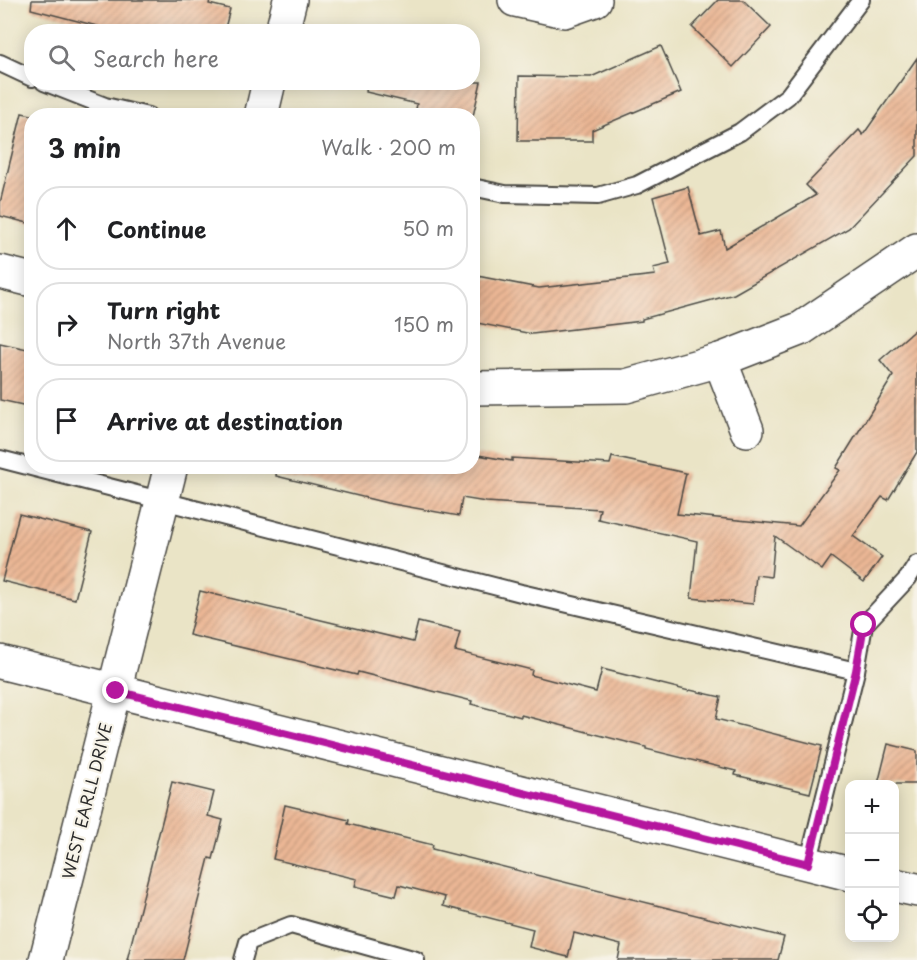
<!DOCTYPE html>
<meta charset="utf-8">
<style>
body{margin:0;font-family:"Playpen Sans",sans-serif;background:#f6f6f6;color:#202124}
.controls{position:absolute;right:18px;bottom:18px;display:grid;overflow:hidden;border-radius:12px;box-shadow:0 3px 15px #0003}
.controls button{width:54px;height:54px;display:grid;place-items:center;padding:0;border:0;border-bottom:2px solid #e0e0e0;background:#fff;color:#202124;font:30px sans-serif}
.stop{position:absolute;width:18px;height:18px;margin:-14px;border:4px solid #b5179e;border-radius:50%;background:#fff}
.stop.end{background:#b5179e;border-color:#fff;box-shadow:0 2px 6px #0008}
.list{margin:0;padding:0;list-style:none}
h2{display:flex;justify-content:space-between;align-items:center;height:78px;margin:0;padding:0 24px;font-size:26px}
h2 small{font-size:20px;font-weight:400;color:#757577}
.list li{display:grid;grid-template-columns:39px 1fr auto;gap:18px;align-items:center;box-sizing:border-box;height:84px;margin:0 12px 12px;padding:0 12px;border:2px solid #e0e0e0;border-radius:24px}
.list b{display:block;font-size:22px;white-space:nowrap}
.list p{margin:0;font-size:20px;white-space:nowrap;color:#757577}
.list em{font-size:20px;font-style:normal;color:#757577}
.icon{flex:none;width:33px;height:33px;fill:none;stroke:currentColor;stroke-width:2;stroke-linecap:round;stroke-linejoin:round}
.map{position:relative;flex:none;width:917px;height:960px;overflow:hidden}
.search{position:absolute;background:#fff;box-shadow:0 3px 15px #0003;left:24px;top:24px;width:456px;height:66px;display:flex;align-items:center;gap:15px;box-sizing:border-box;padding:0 21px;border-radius:24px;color:#757577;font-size:22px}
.panel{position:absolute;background:#fff;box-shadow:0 3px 15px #0003;left:24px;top:108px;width:456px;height:366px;border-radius:24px}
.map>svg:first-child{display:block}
.building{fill:url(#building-hatch)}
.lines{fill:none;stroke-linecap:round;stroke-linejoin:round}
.lane-casing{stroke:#484742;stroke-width:20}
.street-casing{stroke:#484742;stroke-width:36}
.lane{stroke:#fff;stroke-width:16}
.street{stroke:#fff;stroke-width:33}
.route{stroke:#b5179e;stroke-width:8}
.labels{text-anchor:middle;stroke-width:4.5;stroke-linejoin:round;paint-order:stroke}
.street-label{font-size:16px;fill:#2b2b2b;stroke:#f7f3e8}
</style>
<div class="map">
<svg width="917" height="960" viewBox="0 0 917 960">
<defs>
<pattern id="building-hatch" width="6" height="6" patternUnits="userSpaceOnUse" patternTransform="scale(1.5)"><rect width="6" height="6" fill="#ecb795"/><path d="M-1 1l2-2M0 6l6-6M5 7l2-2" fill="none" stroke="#bf957a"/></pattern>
</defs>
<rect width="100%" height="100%" fill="#f7f3e8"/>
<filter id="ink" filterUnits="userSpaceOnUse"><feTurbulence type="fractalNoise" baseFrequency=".0167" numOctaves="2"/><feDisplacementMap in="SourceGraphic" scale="12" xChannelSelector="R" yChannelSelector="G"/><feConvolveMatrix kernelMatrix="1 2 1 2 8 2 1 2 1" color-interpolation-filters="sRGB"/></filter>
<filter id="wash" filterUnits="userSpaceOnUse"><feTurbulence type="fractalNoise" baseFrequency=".008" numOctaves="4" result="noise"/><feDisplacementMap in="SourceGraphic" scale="24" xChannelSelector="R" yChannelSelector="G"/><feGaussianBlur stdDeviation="1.35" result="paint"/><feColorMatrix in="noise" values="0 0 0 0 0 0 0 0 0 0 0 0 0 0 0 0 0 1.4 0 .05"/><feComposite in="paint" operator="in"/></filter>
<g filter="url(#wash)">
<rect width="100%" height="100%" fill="#eae4c6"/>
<g id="blocks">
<g class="building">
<path d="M32 0H210L209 4 230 9 224 32H120L31 9Z"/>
<path d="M718 0H743L771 27 733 67 692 27Z"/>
<path d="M661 46 681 92 592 130V141H518L519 76 591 77Z"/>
<path d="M917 58V156L849 228 734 294 642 319V321L532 334 472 322V275L539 288 655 275 653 268 670 264 653 197 688 187 701 236 721 231 725 248 816 195 806 185 859 130 863 135Z"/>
<path d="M367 82H481L473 116H443L416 109 417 104 366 92Z"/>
<path d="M22 113 32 115V224L0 216V203Z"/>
<path d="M917 328V452L888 500 882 497 853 536 882 557 864 582 831 557 822 570 775 536 771 577 756 575 753 604 691 598 697 541 598 519 600 509 486 502 462 498 459 516 387 503 276 476 277 466H472V454L512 461V458L610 464 612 457 686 473 677 514 799 526 840 470 836 468 893 376 880 360Z"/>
<path d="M0 343 32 350V407L0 400Z"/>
<path d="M19 514 92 532 75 599 2 581Z"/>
<path d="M200 591 413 642 418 622 460 632 455 651 532 670 531 675 596 692 602 669 689 691 690 690 721 697 716 719 822 746 810 793 735 775 736 771 646 749V747L521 715V717L471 704 472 701 358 672 357 675 189 635Z"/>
<path d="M888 744 917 751V784H878Z"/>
<path d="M172 782 214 792 208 816 223 820 213 859 209 858 183 960H127Z"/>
<path d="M285 805 349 820 348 824 433 845 432 849 784 937 778 960H618L621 945 574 933 568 957 529 947 533 929 443 906 445 897 399 885 396 896 355 886 357 879 273 859Z"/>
</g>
</g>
</g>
<g filter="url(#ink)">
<use href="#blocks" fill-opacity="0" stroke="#484742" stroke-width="1.5"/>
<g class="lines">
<g class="lane-casing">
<g id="lane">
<path d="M0 63 32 78"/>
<path d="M44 82 105 106 148 116"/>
<path d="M472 187 505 194 598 196 637 185 740 132 788 96 861 0"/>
<path d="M0 459 521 593 856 671"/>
<path d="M808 864 856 671 864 625 908 578 917 564"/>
<path d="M243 960 248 942 291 925 416 960"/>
</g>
</g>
<g class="street-casing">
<g id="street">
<path d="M515 0 564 11 595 0"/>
<path d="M282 32 290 0"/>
<path d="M261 116 269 82"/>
<path d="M0 272 32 280"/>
<path d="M720 360 747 430"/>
<path d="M472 388 626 386 720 360 802 328 917 250"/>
<path d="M0 662 850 874"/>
<path d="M894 885 917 890"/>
<path d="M46 960 171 466"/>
</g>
</g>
<use href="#lane" class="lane"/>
<use href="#street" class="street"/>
</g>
</g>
<g class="lines" filter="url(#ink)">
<path class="route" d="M116 691 808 864 856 671 864 625"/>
</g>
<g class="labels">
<g class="street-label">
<text transform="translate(87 801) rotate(-76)" y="6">WEST EARLL DRIVE</text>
</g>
</g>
</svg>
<div class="controls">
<button>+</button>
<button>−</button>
<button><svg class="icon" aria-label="locate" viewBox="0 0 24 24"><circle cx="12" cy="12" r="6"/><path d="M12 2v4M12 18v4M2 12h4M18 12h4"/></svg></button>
</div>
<div class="stop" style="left:864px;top:625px"></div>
<div class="stop end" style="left:116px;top:691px"></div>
<div class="search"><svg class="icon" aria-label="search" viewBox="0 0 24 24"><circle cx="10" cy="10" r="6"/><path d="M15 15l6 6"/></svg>Search here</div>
<section class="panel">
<h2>3 min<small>Walk · 200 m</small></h2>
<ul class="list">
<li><svg class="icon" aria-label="ahead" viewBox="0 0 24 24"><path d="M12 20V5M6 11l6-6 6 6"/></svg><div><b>Continue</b></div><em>50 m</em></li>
<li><svg class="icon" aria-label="right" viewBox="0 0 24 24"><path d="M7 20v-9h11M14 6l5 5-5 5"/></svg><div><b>Turn right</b><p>North 37th Avenue</p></div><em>150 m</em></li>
<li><svg class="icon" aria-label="arrive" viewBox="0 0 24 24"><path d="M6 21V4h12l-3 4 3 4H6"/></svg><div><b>Arrive at destination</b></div></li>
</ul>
</section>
</div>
